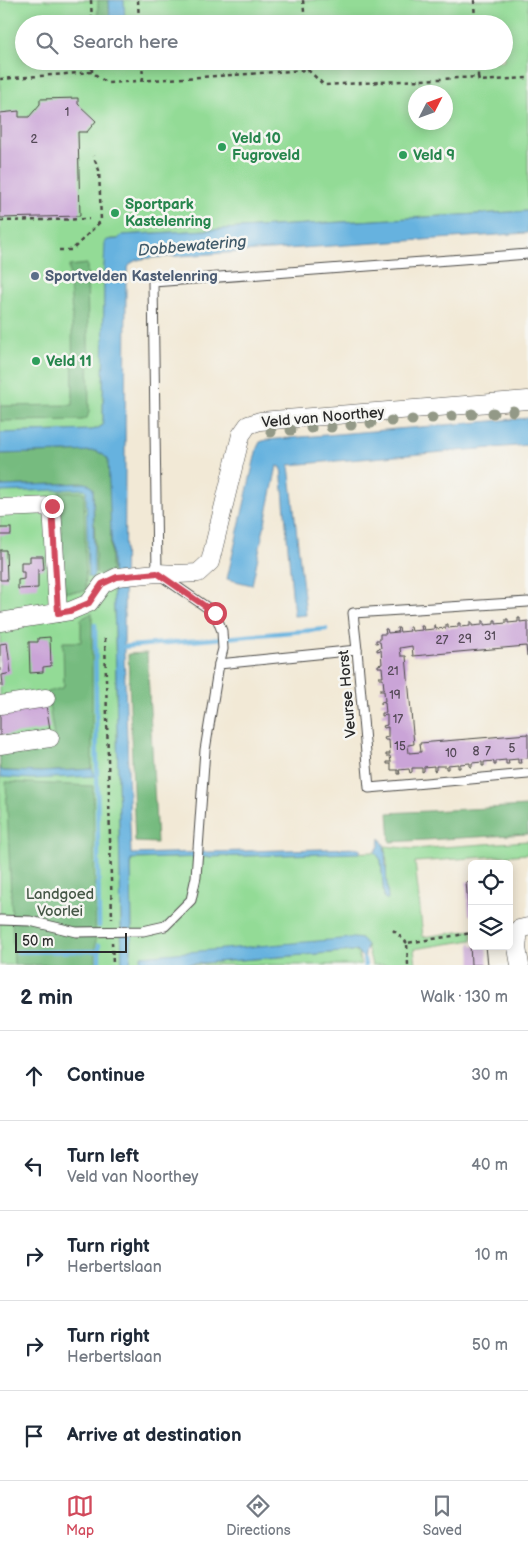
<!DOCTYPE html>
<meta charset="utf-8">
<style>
body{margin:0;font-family:"Balsamiq Sans",sans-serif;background:#f6f6f7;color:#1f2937}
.controls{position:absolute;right:15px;bottom:15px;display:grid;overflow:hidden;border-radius:8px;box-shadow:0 2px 12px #0003}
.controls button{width:45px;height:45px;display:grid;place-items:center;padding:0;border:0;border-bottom:1px solid #e0e1e3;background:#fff;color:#1f2937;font:25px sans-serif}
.compass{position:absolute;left:408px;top:85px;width:45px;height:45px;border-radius:50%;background:#fff;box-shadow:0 2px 12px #0003;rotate:48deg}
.scale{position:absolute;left:15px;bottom:12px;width:112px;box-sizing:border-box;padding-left:5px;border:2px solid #2b2b2b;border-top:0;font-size:14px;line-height:18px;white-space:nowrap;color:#2b2b2b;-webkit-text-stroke:4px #f6f6f2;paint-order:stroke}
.stop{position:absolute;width:15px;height:15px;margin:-11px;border:4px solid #d1495b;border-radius:50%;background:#fff}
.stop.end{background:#d1495b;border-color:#fff;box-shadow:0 1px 5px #0008}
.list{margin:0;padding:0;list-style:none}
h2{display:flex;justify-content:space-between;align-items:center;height:65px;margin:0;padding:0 20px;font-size:21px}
h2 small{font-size:16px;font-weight:400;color:#747a83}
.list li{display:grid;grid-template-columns:32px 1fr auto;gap:15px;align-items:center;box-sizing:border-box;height:90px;padding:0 20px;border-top:1px solid #e0e1e3}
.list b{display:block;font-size:19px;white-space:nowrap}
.list p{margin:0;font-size:16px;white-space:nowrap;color:#747a83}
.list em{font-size:16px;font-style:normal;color:#747a83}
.icon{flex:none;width:28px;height:28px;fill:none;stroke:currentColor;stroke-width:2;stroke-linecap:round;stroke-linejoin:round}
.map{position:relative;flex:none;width:528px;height:965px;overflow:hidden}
.search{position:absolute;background:#fff;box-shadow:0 2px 12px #0003;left:15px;right:15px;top:15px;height:55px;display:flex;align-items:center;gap:12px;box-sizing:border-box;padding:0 18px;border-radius:28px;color:#747a83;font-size:19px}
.sheet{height:515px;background:#fff}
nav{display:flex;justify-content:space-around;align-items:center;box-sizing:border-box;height:70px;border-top:1px solid #e0e1e3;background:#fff;font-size:14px;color:#747a83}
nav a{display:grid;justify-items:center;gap:2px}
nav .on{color:#d1495b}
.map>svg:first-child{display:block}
.green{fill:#93db96;stroke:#5f8360;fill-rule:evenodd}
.forest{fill:#76bb7f;stroke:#507355}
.water{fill:#66b2df;stroke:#486e85}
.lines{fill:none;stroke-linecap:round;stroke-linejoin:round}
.stream{stroke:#66b2df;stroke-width:4.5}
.building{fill:#caa4d7}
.lane-casing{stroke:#494845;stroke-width:11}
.street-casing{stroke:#494845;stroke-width:19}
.path{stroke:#494845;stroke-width:2.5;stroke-dasharray:4 4;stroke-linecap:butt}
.lane{stroke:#fff;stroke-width:9}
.street{stroke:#fff;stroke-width:18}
.tree{fill:#939987}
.route{stroke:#d1495b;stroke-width:6}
.leisure-dot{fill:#2e9e5b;stroke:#f6f6f2;stroke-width:2}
.service-dot{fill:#5c6f8a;stroke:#f6f6f2;stroke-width:2}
.labels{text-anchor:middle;stroke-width:5;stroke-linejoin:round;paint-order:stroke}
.number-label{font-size:12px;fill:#534956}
.leisure-label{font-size:15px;font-weight:bold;fill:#27864d;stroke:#f6f6f2;text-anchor:start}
.service-label{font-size:15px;font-weight:bold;fill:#4e5e75;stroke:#f6f6f2;text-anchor:start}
.street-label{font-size:15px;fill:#2b2b2b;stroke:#f6f6f2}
.park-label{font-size:15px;fill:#455746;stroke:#f6f6f2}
.water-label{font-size:16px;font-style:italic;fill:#405a6a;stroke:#f6f6f2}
</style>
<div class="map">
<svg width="528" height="965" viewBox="0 0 528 965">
<rect width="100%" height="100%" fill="#f6f6f2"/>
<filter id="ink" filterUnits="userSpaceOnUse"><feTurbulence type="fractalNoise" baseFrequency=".02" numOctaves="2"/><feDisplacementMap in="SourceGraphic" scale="10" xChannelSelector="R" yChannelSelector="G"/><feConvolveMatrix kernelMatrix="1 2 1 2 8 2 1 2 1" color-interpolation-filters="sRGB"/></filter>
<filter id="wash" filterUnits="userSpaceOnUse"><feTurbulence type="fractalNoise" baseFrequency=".0096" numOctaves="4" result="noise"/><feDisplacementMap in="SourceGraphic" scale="20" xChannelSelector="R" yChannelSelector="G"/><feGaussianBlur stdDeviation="1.12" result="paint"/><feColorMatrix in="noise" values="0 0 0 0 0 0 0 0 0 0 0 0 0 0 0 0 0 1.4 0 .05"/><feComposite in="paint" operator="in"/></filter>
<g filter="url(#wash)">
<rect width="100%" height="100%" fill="#f2e9d6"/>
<g class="green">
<path d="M0 0H528V211L122 235 118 239H110L104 266 103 425 96 429 91 430 0 433ZM24 24H504V61H24ZM416 92H446V122H416Z"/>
<path d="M0 454 108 459 115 633 122 965H0Z"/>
<path d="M528 841V854L415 862 423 937 472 930V940L414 949 416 965H372L367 945 141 956 140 965H130L132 936 131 859 375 852 381 860 384 898 387 863 385 846 413 849Z"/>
<path d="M354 951 358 953 361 965H178Z"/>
</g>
<g class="forest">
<path d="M98 0H109L110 24H98Z"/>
<path d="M87 264 89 412 87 418 83 420 0 421V406L73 405 72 316 69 266Z"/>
<path d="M96 451C104 454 108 457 110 465L111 572 96 574 93 489 90 485 85 483 0 486V454Z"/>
<path d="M59 492H84L86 591 65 592Z"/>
<path d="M92 613V769L41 772 3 771 0 769V751L55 743 47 692 63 688 64 685 63 642H81V619Z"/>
<path d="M147 653 157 843 135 842 128 654Z"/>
<path d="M6 782 93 786 96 965H14Z"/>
<path d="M528 806V834L390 842 388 813Z"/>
</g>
<g class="water">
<path d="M109 0H124L125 24H110Z"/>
<path d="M528 211V233L149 258C131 260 127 263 126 281L124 652 131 854 360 848V853L131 859 132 936 130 965H122L115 633 108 459 102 454 96 451 0 454V433L91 430 97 429 103 425 104 266 105 243 107 240 118 239 122 235Z"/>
<path d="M528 418V445L289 465 306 615 294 616 281 467 277 466 252 585 227 579 257 448 260 442 266 440Z"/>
<path d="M85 483 90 485 93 489 94 574 93 577 90 578 88 576 86 490 84 489 0 492V486Z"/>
<path d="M0 769 3 771 41 772 92 769 95 776 32 779 0 777Z"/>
<path d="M380 838 384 845 385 852 388 900 384 898 381 860 375 852 379 846Z"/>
<path d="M353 938 362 939 367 945 364 959 356 951H354L178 965H140L141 956Z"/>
</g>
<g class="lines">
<g class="stream">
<path d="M95 625 99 926"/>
<path d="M121 647 326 629"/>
<path d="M99 945V965"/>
<path d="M18 952 99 951"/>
<path d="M364 959 365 965"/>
</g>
</g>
<g id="blocks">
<g class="building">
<path d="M78 98V104L96 121 87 132H78L80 216 0 218V113L19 111V117H29L40 104V99Z"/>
<rect x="0" y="528" width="11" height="7"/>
<path d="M0 550H6L7 580H0Z"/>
<path d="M30 556H43L44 569 38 570V588L18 589V580L24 579V572H21V562H30Z"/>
<path d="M518 618H520V622L528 621V656H527L526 646 413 656 412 646 400 648 401 656H406L411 712 414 744 408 745 409 753 421 752 420 743 528 734V758L520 759 521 763H518V759L508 760 509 764H506V760L496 761V765H494V761L484 762V766H482V762L472 763V767H470V763L460 764V768H458V764L448 765V769H446V766H436V770L434 771V766L424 767V771L422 772V768H412V772L410 773 409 769 399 770 400 774H398V770H391V764H387V762H391L390 756H386V754H390L389 740H385L384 738 388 737V727L384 728 383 726 387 725V715L382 716V713H386L385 703 381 704V702L385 701 384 691H380V689H384L383 679H379V677H383L382 667H378V665L382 664 381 650 377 651V649L381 648 380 642 376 643V640H380V634H386L385 629H387L388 633 398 632 397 628H399L400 632 410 631 409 627H411L412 631 422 630 421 626H423L424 630 434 629V625H435L436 629 446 628V624H448V628L458 627V623H460V627L470 626V622H472V626L482 625V621H484V625L494 624V620H496V624L506 623V619H508V623L518 622Z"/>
<path d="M50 637 51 666 43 667V672L30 673 29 642H38V638Z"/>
<path d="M7 643 11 673 2 675 3 686H0V644Z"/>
<path d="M46 705 50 729 0 736V713Z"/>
<path d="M472 881V915H469L466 882Z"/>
<path d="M470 943H472V946H486L488 965H471Z"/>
</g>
</g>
</g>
<g filter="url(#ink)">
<use href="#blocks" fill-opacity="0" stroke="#494845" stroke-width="1"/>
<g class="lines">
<g class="lane-casing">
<g id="lane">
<path d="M528 602 353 613 357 650 369 788 528 774"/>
<path d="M219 664 357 650"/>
<path d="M0 920 30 921 76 932 143 931 165 926 191 900 196 877 205 750 219 664 223 649 222 631 215 613 157 573 153 282 528 254"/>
</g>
</g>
<g class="street-casing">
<g id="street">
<path d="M0 508 52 506 58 613"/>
<path d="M0 622 70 611 89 603 103 584 117 577 157 573 178 574 198 573 210 562 241 435 248 425 260 421 528 400"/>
<path d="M0 705 46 698"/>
<path d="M0 745 50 738"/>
<path d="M520 965 517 948 519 929 528 927"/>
</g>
</g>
<g class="path">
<path d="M91 0 92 24"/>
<path d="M138 0 139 24"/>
<path d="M303 0 305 24"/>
<path d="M474 0 475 24"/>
<path d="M92 61V72"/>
<path d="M142 61 143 80"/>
<path d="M307 61 308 70"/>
<path d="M478 77 479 81 528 78"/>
<path d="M0 79 92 72 107 83 308 70 324 85 478 77V61"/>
<path d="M0 221 89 219"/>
<path d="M59 250H72L101 221 99 170 93 156"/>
<path d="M105 638 112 919"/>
<path d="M393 930 407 943"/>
<path d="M112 942 113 965"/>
<path d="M408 965 407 943 472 933"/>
</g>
<use href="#lane" class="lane"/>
<use href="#street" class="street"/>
</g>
<g class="tree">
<circle cx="513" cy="411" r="5.5"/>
<circle cx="493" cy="413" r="5.5"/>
<circle cx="472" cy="414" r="5.5"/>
<circle cx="452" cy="416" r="5.5"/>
<circle cx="432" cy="418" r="5.5"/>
<circle cx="412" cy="420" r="5.5"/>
<circle cx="391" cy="421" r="5.5"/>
<circle cx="371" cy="423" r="5.5"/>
<circle cx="351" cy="425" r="5.5"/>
<circle cx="331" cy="427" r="5.5"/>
<circle cx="311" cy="428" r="5.5"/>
<circle cx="291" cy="430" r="5.5"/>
<circle cx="271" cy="432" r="5.5"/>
</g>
</g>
<g class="lines" filter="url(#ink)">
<path class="route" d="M52 506 58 613 70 611 89 603 102 584 117 577 157 573 215 613"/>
</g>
<g class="leisure-dot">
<circle cx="222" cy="147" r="5"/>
<circle cx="403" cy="155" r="5"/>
<circle cx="115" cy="213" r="5"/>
<circle cx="36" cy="361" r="5"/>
</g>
<circle class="service-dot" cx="35" cy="276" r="5"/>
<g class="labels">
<g class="number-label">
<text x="67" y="116">1</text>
<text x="34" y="143">2</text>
<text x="490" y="640">31</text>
<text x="465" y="643">29</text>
<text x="442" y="644">27</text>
<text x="393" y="675">21</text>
<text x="395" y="699">19</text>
<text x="398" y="723">17</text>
<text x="400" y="750">15</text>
<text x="512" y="752">5</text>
<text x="476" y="755">8</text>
<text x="488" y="755">7</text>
<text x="451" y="757">10</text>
</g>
<g class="leisure-label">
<text x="232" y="143">Veld 10<tspan x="232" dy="17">Fugroveld</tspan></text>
<text x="413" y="160">Veld 9</text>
<text x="125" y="209">Sportpark<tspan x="125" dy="17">Kastelenring</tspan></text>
<text x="46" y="366">Veld 11</text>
</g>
<g class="service-label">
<text x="45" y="281">Sportvelden Kastelenring</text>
</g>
<g class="street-label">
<text transform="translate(323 417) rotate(-5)" y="5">Veld van Noorthey</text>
<text transform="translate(347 694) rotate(-95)" y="5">Veurse Horst</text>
</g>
<g class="park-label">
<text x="60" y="899">Landgoed<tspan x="60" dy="17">Voorlei</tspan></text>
</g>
<g class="water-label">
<text transform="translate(192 245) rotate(-5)" y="6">Dobbewatering</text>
</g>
</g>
</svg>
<div class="controls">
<button><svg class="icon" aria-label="locate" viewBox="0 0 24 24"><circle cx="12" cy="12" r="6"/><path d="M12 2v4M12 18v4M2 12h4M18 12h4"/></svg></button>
<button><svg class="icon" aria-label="layers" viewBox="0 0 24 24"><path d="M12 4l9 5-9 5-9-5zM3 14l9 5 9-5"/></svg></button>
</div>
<svg class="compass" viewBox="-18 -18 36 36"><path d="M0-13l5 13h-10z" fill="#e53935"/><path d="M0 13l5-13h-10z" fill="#747a83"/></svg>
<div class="scale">50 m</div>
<div class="stop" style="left:215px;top:613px"></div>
<div class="stop end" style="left:52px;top:506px"></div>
<div class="search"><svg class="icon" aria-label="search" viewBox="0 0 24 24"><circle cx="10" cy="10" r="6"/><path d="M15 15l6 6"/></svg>Search here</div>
</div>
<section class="sheet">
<h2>2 min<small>Walk · 130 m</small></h2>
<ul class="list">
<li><svg class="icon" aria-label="ahead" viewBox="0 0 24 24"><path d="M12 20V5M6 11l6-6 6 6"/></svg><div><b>Continue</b></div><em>30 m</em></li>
<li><svg class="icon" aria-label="left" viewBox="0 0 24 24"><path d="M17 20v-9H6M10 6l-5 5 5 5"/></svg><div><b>Turn left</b><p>Veld van Noorthey</p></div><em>40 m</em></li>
<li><svg class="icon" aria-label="right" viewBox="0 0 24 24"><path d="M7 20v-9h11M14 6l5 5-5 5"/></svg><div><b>Turn right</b><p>Herbertslaan</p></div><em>10 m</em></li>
<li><svg class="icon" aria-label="right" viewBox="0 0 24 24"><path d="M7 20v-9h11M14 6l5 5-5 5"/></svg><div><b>Turn right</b><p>Herbertslaan</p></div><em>50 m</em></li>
<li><svg class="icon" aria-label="arrive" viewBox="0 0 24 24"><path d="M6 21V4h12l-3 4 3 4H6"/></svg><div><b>Arrive at destination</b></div></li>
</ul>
</section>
<nav>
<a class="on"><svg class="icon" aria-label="map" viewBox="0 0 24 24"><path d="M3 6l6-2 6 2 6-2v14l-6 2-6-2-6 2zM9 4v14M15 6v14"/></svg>Map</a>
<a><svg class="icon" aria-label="directions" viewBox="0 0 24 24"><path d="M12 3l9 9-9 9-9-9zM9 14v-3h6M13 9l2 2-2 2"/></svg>Directions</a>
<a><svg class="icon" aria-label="saved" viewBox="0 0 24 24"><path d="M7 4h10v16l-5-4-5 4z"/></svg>Saved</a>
</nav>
